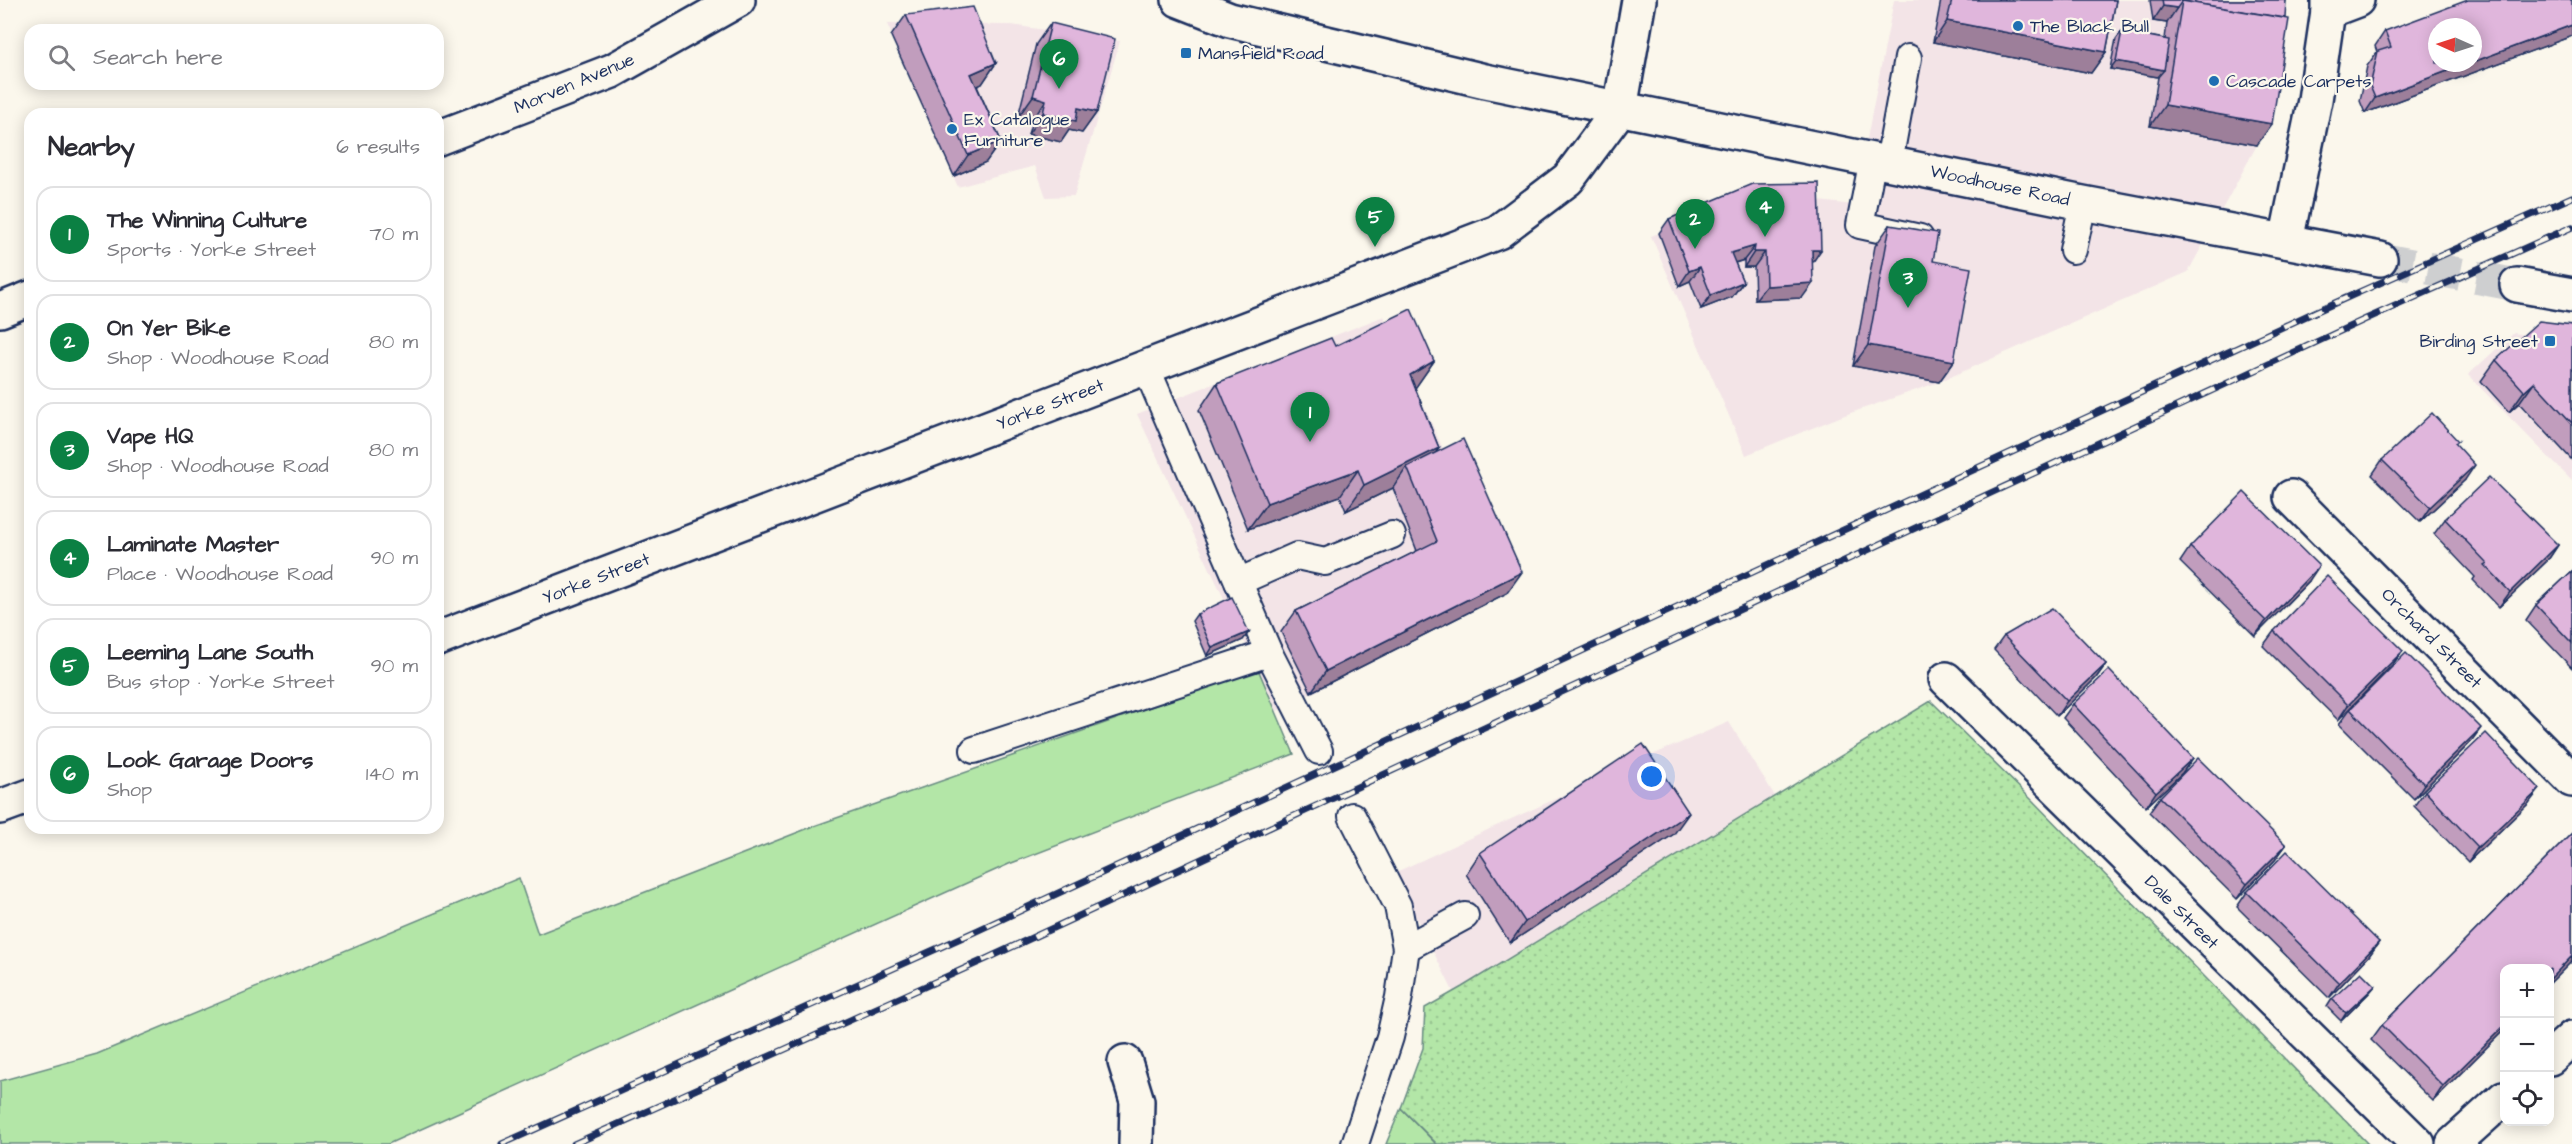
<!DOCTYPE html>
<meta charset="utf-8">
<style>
body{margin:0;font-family:"Architects Daughter",sans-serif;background:#f7f7f7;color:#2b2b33}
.controls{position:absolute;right:18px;bottom:18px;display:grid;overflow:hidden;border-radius:12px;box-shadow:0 3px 15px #0003}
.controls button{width:54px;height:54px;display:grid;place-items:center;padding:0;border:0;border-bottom:2px solid #e1e1e2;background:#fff;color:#2b2b33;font:30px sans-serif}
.compass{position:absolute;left:2428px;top:18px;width:54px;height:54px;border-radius:50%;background:#fff;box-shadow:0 3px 15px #0003;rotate:273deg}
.you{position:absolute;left:1652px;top:777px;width:21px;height:21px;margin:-15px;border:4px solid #fff;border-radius:50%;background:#1a73e8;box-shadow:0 0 0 9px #1a73e833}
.badge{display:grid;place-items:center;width:39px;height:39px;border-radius:50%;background:#0b8043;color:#fff;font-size:20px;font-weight:700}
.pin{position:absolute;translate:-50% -50px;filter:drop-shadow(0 2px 3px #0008)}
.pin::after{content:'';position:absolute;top:32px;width:21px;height:18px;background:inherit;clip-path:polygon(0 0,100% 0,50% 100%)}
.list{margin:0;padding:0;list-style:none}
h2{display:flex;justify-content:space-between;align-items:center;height:78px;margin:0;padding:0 24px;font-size:26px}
h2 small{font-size:20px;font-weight:400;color:#7c7c81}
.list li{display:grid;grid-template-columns:39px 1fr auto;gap:18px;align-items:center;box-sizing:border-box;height:96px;margin:0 12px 12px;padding:0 12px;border:2px solid #e1e1e2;border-radius:18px}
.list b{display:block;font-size:22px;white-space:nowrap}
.list p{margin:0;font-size:20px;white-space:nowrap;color:#7c7c81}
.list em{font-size:20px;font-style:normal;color:#7c7c81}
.icon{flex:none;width:33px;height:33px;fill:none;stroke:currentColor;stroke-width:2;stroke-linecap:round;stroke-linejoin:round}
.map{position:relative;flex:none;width:2572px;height:1144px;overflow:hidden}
.search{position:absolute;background:#fff;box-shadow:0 3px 15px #0003;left:24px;top:24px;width:420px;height:66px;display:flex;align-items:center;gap:15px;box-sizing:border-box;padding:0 21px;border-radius:18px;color:#7c7c81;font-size:22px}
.panel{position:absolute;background:#fff;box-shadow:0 3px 15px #0003;left:24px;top:108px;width:420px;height:726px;border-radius:18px}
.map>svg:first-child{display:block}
.built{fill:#f3e4e7}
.grass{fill:#b3e6a7;stroke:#678a82;stroke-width:1.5}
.garden{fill:url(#garden-dots);stroke:#678a82;stroke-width:1.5}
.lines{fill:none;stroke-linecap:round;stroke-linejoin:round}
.highway-tunnel{stroke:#cecfd0;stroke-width:33;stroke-dasharray:33 16;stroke-linecap:butt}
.lane-casing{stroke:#1b2f5e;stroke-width:30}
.street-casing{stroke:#1b2f5e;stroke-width:38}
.highway-casing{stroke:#1b2f5e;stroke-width:38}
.lane{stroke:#fbf7ec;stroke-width:26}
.street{stroke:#fbf7ec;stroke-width:33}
.highway{stroke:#fbf7ec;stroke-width:33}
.rail-casing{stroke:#1b2f5e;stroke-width:7}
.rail{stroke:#fbf7ec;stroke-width:4.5;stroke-dasharray:14;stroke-linecap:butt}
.wall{fill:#c19dbd;stroke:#1b2f5e;stroke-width:1.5}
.shaded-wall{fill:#9d7f9a;stroke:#1b2f5e;stroke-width:1.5}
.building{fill:#e0b6dc;stroke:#1b2f5e;stroke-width:1.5}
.poi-dot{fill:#1f6fb2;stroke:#fbf7ec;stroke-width:2}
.labels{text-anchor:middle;stroke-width:4.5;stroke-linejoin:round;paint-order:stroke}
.poi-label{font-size:18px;fill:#1b2f5e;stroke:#fbf7ec;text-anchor:start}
.street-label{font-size:18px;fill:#1b2f5e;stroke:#fbf7ec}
</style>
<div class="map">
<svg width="2572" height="1144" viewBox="0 0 2572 1144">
<defs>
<pattern id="garden-dots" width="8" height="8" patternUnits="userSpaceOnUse" patternTransform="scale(1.5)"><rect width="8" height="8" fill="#b3e6a7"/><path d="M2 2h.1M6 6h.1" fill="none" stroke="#99c692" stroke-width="1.8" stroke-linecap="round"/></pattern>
</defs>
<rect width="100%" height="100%" fill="#fbf7ec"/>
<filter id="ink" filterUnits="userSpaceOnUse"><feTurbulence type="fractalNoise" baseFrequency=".0167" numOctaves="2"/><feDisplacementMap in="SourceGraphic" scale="12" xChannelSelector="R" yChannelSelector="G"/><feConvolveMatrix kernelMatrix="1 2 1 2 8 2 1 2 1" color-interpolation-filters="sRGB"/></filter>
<g filter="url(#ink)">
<g class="built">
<path d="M1894 0H2276L2257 145 2188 272 1939 382 1842 416 1746 455 1651 236 1712 213 1819 201 1854 205Z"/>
<path d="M887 24 1011 25 1120 41 1074 196 1046 197 1035 166 958 187Z"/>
<path d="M1384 316 1507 593 1277 711 1137 414Z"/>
<path d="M2514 333 2572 344V481L2468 375Z"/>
<path d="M1729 722 1775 796 1454 993 1394 873 1629 765Z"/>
</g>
<g class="grass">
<path d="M1258 669 1294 754 1009 864 388 1144H0V1081L97 1054 519 878 538 934 814 826Z"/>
<path d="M1401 1108 1436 1144H1386Z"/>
</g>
<path class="garden" d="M1931 701 2033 801 2368 1144H1437L1401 1108 1423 1048 1425 1008 1462 987Z"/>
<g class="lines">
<path class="highway-tunnel" d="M2380 259 2517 285"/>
<g class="lane-casing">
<g id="lane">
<path d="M1873 159 1860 225 1920 238"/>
<path d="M1889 162 1908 58"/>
<path d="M2073 250 2083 203"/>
<path d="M1146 367 1269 653 1319 751"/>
<path d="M1238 582 1297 556 1325 562 1392 535"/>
<path d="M974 750 1269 653"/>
<path d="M1352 816 1398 906 1406 948 1399 997 1390 1037 1355 1144"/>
<path d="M1406 948 1465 916"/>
</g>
</g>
<g class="street-casing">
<g id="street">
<path d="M2328 11 2357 0"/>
<path d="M438 138 612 71 738 0"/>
<path d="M2286 241 2315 100 2328 11V0"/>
<path d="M0 310 30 298"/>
<path d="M2291 497 2572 780"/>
<path d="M438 639 1498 232 1568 179 1620 109 1639 0"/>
<path d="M1946 679 2418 1144"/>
<path d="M0 807 30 796"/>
<path d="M2550 1058 2572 1038"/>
<path d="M1125 1062 1137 1101 1136 1144"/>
<path d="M2453 1144 2504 1098"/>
</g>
</g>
<g class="highway-casing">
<g id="highway">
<path d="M1179 0 1230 20 1485 81 2083 203 2380 259"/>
<path d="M2517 285 2572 295"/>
</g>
</g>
<use href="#lane" class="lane"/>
<use href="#street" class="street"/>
<use href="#highway" class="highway"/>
<g class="rail-casing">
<g id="rail">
<path d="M502 1144 974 932 2317 311 2572 197"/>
<path d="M574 1144 986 959 2366 319 2572 227"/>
</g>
</g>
<use href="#rail" class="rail"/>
</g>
<g class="wall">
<path d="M1941 0H2116L2106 52 2091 73 1933 42Z"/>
<path d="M2150 0H2286L2257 145 2150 126 2158 77 2110 69 2116 39 2122 31 2165 39 2167 23 2153 21Z"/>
<path d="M906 15 996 63 982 84 977 86 1001 141 986 162 954 176 891 36Z"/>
<path d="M1051 23 1097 112 1082 133 1069 130 1061 142 1028 134 1032 121 1018 117 1036 44Z"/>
<path d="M2385 31 2572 36 2365 113 2360 101 2367 66 2377 52 2375 46Z"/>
<path d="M1669 219 1812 262 1802 298 1755 300 1754 267H1744V260L1735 263 1743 282 1732 297 1701 309 1690 281 1679 286 1659 233Z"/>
<path d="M1890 225 1933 261 1954 361 1939 382 1853 366 1875 246Z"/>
<path d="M2572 325V460L2519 403 2509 412 2481 381 2496 360Z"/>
<path d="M1335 346 1434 361 1415 388 1439 448 1435 453 1507 593 1311 692 1281 632 1296 611 1417 551 1393 488 1346 511 1340 496 1248 529 1199 410 1217 383Z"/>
<path d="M2458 441 2455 444 2465 480 2420 522 2372 475 2382 460Z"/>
<path d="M2445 519 2558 545 2548 560 2499 607 2473 580 2475 577 2434 534Z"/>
<path d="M2190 547 2309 581 2255 636 2180 562Z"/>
<path d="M2572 571V668L2526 620 2536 605Z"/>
<path d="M1197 614 1249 632 1243 640 1207 656 1192 621Z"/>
<path d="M2274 631 2403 651 2392 665 2338 720 2263 646Z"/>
<path d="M2004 636 2106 664 2096 678 2057 716 1994 650Z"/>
<path d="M2073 704 2193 758 2182 773 2146 807 2063 718Z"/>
<path d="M2350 709 2470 743 2414 799 2339 724Z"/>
<path d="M2425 791 2529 803 2468 862 2414 806Z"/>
<path d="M2160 797 2286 845 2275 860 2237 899 2149 812Z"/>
<path d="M2572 833V961L2550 983 2505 969V1029L2433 1101 2371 1040 2382 1025Z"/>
<path d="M1674 834 1510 943 1466 874 1480 853Z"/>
<path d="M2247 892 2379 942 2369 956 2329 998 2237 907Z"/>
<path d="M2375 986 2369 993 2341 1021 2327 1007 2332 999Z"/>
</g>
<g class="shaded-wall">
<path d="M2163 6 2177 8 2167 23 2153 21Z"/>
<path d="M1947 21 2106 52 2091 73 1933 42Z"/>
<path d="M2572 25V36L2365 113 2375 98 2469 63H2473V62Z"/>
<path d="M2116 61 2164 70 2158 77 2110 69Z"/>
<path d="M996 63 982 84 956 96 971 74Z"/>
<path d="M1033 96 1046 100 1032 121 1018 117Z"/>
<path d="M2165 105 2272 124 2257 145 2150 126Z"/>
<path d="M1078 108 1097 112 1082 133 1069 130 1061 142 1028 134 1043 113Z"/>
<path d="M1001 141 986 162 954 176 968 155Z"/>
<path d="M1755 246 1744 260 1721 267 1731 253Z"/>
<path d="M1812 250H1821L1811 265Z"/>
<path d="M1754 252H1765L1754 267H1744Z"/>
<path d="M1700 267 1690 281 1679 286 1689 271Z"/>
<path d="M1743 282 1732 297 1701 309 1711 295Z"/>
<path d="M1813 283 1802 298 1755 300 1766 286Z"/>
<path d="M1868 345 1954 361 1939 382 1853 366Z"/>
<path d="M1434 361 1416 387 1391 401 1410 375Z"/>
<path d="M2534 382 2519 403 2509 412 2524 391Z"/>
<path d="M1439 448 1421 474 1407 467 1393 488 1346 511 1364 485Z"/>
<path d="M2475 465 2465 480 2420 522 2430 507Z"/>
<path d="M1358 470 1340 496 1248 529 1267 503Z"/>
<path d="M2558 545 2548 560 2499 607 2510 592Z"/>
<path d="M2319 566 2309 581 2255 636 2266 621Z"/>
<path d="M1522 572 1507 593 1311 692 1326 671Z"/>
<path d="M1249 632 1243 640 1207 656 1212 648Z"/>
<path d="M2403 651 2392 665 2338 720 2348 705Z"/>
<path d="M2106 664 2096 678 2057 716 2067 701Z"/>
<path d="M2481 728 2470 743 2414 799 2424 784Z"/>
<path d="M2193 758 2182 773 2146 807 2156 792Z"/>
<path d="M2540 789 2529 803 2468 862 2478 847Z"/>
<path d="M1689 813 1674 834 1510 943 1525 922Z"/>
<path d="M2286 845 2275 860 2237 899 2247 884Z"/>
<path d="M2379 942 2369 956 2329 998 2339 983Z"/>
<path d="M2572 956V961L2550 983V979Z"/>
<path d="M2375 986 2369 993 2341 1021 2346 1013Z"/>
<path d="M2505 1025V1029L2433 1101 2443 1086Z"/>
</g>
<g class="building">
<path d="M1952 0H2116L2106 52 1947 21Z"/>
<path d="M2162 0H2286L2285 18 2182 1 2177 8 2163 6Z"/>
<path d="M2468 0H2572V25L2473 62V27H2437V63H2469L2375 98 2370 86 2378 51 2391 47 2385 31Z"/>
<path d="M2182 1 2289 19 2272 124 2165 105Z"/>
<path d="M973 7 996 63 971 74 1001 141 968 155 906 15Z"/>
<path d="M1051 23 1115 39 1097 112 1078 108 1076 121 1043 113 1046 100 1033 96Z"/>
<path d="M2122 31 2169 40 2164 70 2116 61Z"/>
<path d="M1819 183 1821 250H1812L1813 283 1766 286 1765 252H1754L1755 246 1731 253 1743 282 1711 295 1700 267 1689 271 1669 219 1752 184Z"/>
<path d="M1890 225 1938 233 1933 261 1971 268 1954 361 1868 345Z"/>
<path d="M1411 309 1434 361 1410 375 1439 448 1364 485 1358 470 1267 503 1217 383 1331 338 1335 346Z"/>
<path d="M2539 321 2572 325V423L2534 382 2524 391 2496 360Z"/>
<path d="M2432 413 2458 441 2455 443 2475 465 2430 507 2382 460Z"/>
<path d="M1463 439 1522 572 1326 671 1296 611 1437 541 1407 467Z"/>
<path d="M2489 477 2558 545 2510 592 2484 565 2487 563 2445 519Z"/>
<path d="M2244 492 2319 566 2266 621 2190 547Z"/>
<path d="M2572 571V643L2536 605Z"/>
<path d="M2327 576 2403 651 2348 705 2274 631Z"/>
<path d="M1232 597 1249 632 1212 648 1197 614Z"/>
<path d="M2052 608 2106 664 2067 701 2004 636Z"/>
<path d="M2406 653 2481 728 2424 784 2350 709Z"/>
<path d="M2109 670 2193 758 2156 792 2073 704Z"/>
<path d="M2486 733 2540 789 2478 847 2425 791Z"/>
<path d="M1643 744 1689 813 1525 922 1480 853Z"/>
<path d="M2198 758 2286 845 2247 884 2160 797Z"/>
<path d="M2572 833V956L2550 979V969H2505V1025L2443 1086 2382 1025Z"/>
<path d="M2287 851 2379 942 2339 983 2247 892Z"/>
<path d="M2361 972 2375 986 2346 1013 2332 999Z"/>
</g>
</g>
<g class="poi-dot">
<circle cx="2018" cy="26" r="6"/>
<rect x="1180" y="47" width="12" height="12" rx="3"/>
<circle cx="2214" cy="81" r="6"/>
<circle cx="952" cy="129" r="6"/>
<rect x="2544" y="335" width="12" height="12" rx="3"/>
</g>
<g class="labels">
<g class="poi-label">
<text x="2030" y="32">The Black Bull</text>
<text x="1198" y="59">Mansfield Road</text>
<text x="2226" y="87">Cascade Carpets</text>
<text x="964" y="125">Ex Catalogue<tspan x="964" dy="21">Furniture</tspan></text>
<text x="2538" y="347" text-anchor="end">Birding Street</text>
</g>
<g class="street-label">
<text transform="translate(574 83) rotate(-23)" y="6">Morven Avenue</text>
<text transform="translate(2000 185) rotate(12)" y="6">Woodhouse Road</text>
<text transform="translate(1050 404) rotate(-21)" y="6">Yorke Street</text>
<text transform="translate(596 578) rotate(-21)" y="6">Yorke Street</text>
<text transform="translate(2432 638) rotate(45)" y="6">Orchard Street</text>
<text transform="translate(2182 912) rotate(45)" y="6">Dale Street</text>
</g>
</g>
</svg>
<div class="controls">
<button>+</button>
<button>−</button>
<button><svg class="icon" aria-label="locate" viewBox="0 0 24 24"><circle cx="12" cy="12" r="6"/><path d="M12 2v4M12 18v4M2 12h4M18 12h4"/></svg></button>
</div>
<svg class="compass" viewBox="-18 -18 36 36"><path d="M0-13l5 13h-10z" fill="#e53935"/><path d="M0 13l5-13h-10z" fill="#7c7c81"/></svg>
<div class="you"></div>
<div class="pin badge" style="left:1310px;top:442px">1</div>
<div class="pin badge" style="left:1695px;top:249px">2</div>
<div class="pin badge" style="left:1908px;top:308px">3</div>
<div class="pin badge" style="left:1765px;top:237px">4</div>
<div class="pin badge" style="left:1375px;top:247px">5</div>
<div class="pin badge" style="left:1059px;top:89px">6</div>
<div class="search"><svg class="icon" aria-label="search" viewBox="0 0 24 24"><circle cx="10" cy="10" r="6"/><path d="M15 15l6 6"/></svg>Search here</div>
<section class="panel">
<h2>Nearby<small>6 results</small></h2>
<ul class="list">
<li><span class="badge">1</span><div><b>The Winning Culture</b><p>Sports · Yorke Street</p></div><em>70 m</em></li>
<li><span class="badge">2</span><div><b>On Yer Bike</b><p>Shop · Woodhouse Road</p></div><em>80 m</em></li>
<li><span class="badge">3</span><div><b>Vape HQ</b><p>Shop · Woodhouse Road</p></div><em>80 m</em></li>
<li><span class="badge">4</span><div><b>Laminate Master</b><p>Place · Woodhouse Road</p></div><em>90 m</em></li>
<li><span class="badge">5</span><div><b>Leeming Lane South</b><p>Bus stop · Yorke Street</p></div><em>90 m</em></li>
<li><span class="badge">6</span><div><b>Look Garage Doors</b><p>Shop</p></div><em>140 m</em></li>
</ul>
</section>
</div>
